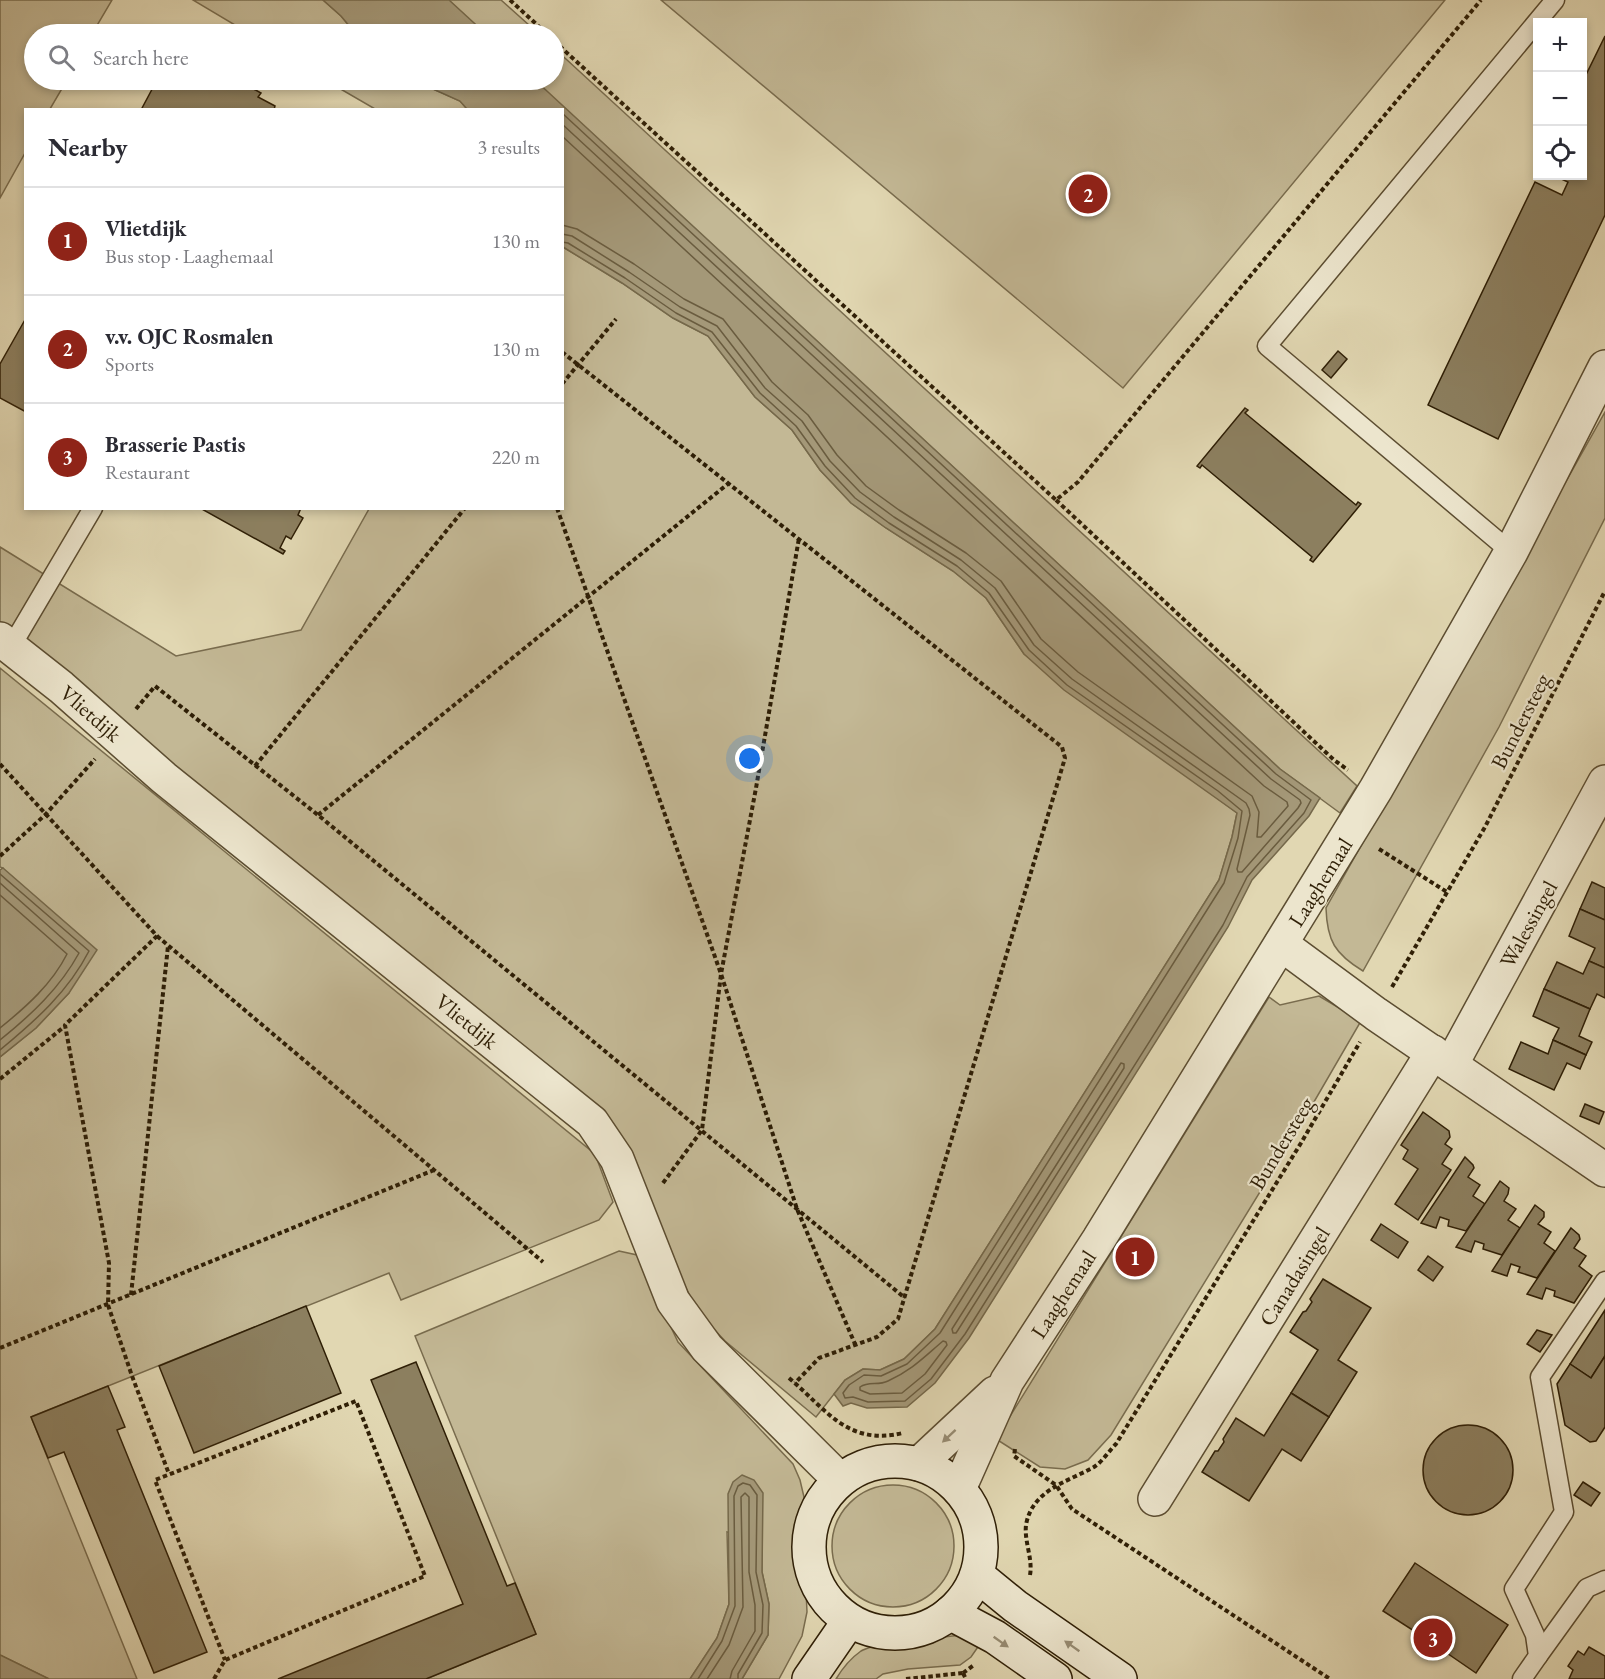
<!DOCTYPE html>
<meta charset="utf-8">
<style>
body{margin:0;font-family:"EB Garamond",serif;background:#f7f7f7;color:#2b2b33}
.controls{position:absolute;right:18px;top:18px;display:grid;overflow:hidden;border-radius:0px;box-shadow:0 3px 9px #0003}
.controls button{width:54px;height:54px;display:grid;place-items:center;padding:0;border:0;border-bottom:2px solid #e1e1e2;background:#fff;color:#2b2b33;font:30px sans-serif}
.you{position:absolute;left:750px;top:759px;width:21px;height:21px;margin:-15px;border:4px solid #fff;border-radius:50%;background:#1a73e8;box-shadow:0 0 0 9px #1a73e833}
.badge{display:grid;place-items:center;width:39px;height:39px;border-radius:50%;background:#8f2418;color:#fff;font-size:20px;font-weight:700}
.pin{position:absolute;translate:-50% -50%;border:3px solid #fff;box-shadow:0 2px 6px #0006}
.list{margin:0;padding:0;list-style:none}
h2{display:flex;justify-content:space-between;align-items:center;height:78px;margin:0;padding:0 24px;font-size:26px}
h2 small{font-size:20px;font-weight:400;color:#7c7c81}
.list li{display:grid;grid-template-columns:39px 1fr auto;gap:18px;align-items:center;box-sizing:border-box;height:108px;padding:0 24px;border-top:2px solid #e1e1e2}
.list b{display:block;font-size:22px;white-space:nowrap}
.list p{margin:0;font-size:20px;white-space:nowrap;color:#7c7c81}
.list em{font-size:20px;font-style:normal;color:#7c7c81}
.icon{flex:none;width:33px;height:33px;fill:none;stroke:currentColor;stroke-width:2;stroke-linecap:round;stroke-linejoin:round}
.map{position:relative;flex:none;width:1605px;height:1679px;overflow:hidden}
.search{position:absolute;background:#fff;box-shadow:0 3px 9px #0003;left:24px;top:24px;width:540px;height:66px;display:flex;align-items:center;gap:15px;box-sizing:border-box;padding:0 21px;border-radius:33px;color:#7c7c81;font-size:22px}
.panel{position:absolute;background:#fff;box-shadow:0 3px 9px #0003;left:24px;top:108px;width:540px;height:402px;border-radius:0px}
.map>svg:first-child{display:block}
.green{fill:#c3b895;stroke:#796c4e;stroke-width:1.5}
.water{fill:#a49878;stroke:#75684a;stroke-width:1.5}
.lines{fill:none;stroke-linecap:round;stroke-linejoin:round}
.shore{stroke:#6a5c3f;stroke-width:1.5}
.building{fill:#8c7f5f;stroke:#2f1f06;stroke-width:1.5}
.service-casing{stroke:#5c4d31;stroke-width:21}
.minor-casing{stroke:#5c4d31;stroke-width:36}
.tertiary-casing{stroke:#5c4d31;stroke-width:36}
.secondary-casing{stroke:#2f1f06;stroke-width:36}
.path{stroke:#2f1f06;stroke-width:4;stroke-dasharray:4.5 3;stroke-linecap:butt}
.service{stroke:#ece5cd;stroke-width:18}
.minor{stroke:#ece5cd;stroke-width:33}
.tertiary{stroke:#ece5cd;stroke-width:33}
.secondary{stroke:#ece5cd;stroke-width:33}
.oneway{fill:#978c73}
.labels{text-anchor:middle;stroke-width:4.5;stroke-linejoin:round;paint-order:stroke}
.street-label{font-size:22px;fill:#2f1f06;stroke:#ece5cd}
</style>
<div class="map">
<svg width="1605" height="1679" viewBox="0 0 1605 1679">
<rect width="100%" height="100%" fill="#e1d7b2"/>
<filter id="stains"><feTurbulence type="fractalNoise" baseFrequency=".00333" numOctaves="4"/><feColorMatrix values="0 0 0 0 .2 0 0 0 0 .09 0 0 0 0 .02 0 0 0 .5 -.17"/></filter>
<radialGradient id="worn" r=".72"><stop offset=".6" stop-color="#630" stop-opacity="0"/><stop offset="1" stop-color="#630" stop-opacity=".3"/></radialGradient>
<g class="green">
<path d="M0 0H112L92 34H34V80H67L50 109 26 110 25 153 0 198Z"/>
<path d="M193 0H323L341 16 356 34H250Z"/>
<path d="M448 0H501L539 34H485Z"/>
<path d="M661 0H1445L1123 388Z"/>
<path d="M554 48 1357 786 1340 813 1280 769 534 80H554Z"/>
<path d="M325 80H413L460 101 467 109H375Z"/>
<path d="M563 247 622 283 673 318 708 336 755 397 792 430 820 470 851 503 886 528 953 571 986 598 1024 654 1237 813 1232 837 1219 880 935 1329 904 1359 880 1370 863 1369 845 1380 816 1417 725 1341 698 1312 684 1284 632 1160 0 623V547L176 656 301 630 369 509 562 508Z"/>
<path d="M1605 412V518L1499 727 1363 971C1335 954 1327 941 1326 908Z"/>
<path d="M0 668 595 1154 613 1202 599 1220 401 1300 389 1273 31 1417 137 1679H49L0 1655V1057L36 1028 69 993 3 868 0 867Z"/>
<path d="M1319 996 1361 1021 1293 1138 1111 1435 1088 1460 1065 1469 1040 1467 996 1439 1269 997 1280 1005Z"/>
<path d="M619 1251 637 1255 678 1342 793 1464 800 1480 804 1497 799 1533 798 1561 806 1591 807 1612 802 1636 779 1679H742L768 1635 769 1604 762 1572V1538L727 1532 729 1604 717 1638 690 1679H426L536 1634 415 1336Z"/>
<circle cx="893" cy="1546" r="61"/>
<path d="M961 1635 980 1644 971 1657 960 1665 908 1669 883 1674 876 1679H836C842 1669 851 1658 861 1651 875 1642 941 1638 961 1635Z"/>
</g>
<g class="water">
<path d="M323 0H449L486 34H356L341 16Z"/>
<path d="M413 80H535L1280 769 1320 798 1309 816 1252 880 1228 927 969 1338 935 1383 907 1407 867 1408 851 1403 843 1406 834 1394 845 1380 863 1369 880 1370 904 1359 935 1329 1219 880 1232 837 1237 813 1064 690 1024 654 986 598 953 571 886 528 851 503 820 470 792 430 755 397 708 336 673 318 622 283 563 247 562 110 467 109 460 101Z"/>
<path d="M3 868 97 950 69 993 36 1028 0 1057V870Z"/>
<path d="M742 1475 754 1480 763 1493 762 1572 769 1604 768 1635 742 1679H690L717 1638 729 1604 728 1494 733 1482Z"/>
<path d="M0 1655 49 1679H0Z"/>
</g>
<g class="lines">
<g class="shore">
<path d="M562 113 1276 774 1311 800 1304 813 1247 877 1223 925 965 1334 931 1379 905 1401 868 1402 853 1397 845 1398 843 1393 849 1385 864 1375 881 1376 907 1364 940 1333 1224 883 1238 838 1242 811 1218 791 1067 685 1029 650 989 593 957 566 889 523 855 498 825 466 796 426 760 393 712 332 676 313 625 278 568 243 562 242"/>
<path d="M562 124 1271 779 1300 800 1301 803 1298 808 1242 872H1238L1237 869 1250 815 1249 809 1246 803 1072 679 1034 645 995 588 961 560 894 517 860 492 830 461 802 421 765 388 717 326 680 307 629 272 572 236 562 234"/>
<path d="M562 136 1264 786 1287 802 1288 806 1261 837H1257L1259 812 1252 796 1078 672 1041 639 1001 581 966 553 899 510 866 486 837 455 808 415 772 382 723 319 684 299 634 264 577 229 562 225"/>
<path d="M0 874 89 951C68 992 35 1021 0 1050"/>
<path d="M0 883 79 953C60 988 31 1015 0 1040"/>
<path d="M0 895 67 954C52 984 26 1007 0 1028"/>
<path d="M1121 1063 1124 1064V1068L958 1330 956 1333H953L952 1329Z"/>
<path d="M943 1341 946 1342 947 1345 925 1374 902 1393 870 1394 860 1390V1387C869 1381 878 1386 888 1381 912 1370 923 1358 943 1341Z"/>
<path d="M698 1679 722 1641 735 1606 734 1496 738 1486 743 1483 750 1485 757 1495 756 1572 763 1605 762 1633 738 1674V1679"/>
<path d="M707 1679 729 1645 743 1607 741 1497 745 1493 749 1497V1572L755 1605V1631L732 1671 730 1679"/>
</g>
</g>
<g class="building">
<path d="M1605 36V215L1498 439 1428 405 1535 182 1562 195 1568 182 1555 176H1582V83Z"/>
<path d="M157 80H237L261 93 258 97 275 106 274 110H141Z"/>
<path d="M26 318V412L0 398V364Z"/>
<path d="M1338 351 1347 359 1331 378 1322 370Z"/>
<path d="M1245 408 1248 410 1245 413 1356 505 1358 502 1361 504 1313 562 1310 560 1312 557 1202 465 1200 468 1197 466Z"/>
<path d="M200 508H301L298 515 303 518 291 539 286 536 280 548 285 551 283 554Z"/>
<path d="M1592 882 1605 888V920L1580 909Z"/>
<path d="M1580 909 1605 920V968L1589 961 1595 948 1569 936Z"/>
<path d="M1589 961 1605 968V998L1597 994 1590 1009 1544 989 1557 962 1583 974Z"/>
<path d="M1544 989 1590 1009 1579 1036 1592 1042 1586 1055 1553 1040 1559 1028 1533 1016Z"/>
<path d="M1553 1040 1586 1055 1580 1069 1567 1063 1554 1090 1509 1069 1521 1042 1548 1054Z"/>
<path d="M1585 1104 1604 1112 1599 1124 1580 1116Z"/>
<path d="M1423 1112 1449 1131 1450 1137 1445 1144 1452 1149 1442 1164 1451 1170 1418 1220 1395 1204 1418 1169 1403 1159 1408 1150 1401 1145Z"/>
<path d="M1465 1157 1473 1165 1474 1168 1468 1177 1480 1185 1473 1196 1485 1204 1466 1231 1448 1226 1449 1220 1440 1217 1436 1228 1421 1223Z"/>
<path d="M1500 1181 1509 1188 1508 1194 1504 1201 1516 1209 1508 1220 1520 1228 1502 1255 1483 1249 1484 1244 1475 1241 1471 1252 1456 1247Z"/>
<path d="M1535 1205 1544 1212V1217L1538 1224 1551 1232 1544 1243 1555 1251 1537 1278 1518 1272 1520 1267 1511 1264 1507 1276 1492 1271Z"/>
<path d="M1381 1224 1408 1242 1398 1258 1371 1240Z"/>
<path d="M1571 1228 1579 1235 1580 1239 1574 1248 1586 1256 1579 1266 1592 1276 1574 1303 1554 1296 1555 1291 1546 1288 1542 1299 1527 1294Z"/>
<path d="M1428 1256 1443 1267 1433 1281 1418 1270Z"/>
<path d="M1323 1279 1371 1308 1338 1360 1357 1372 1329 1417 1291 1393 1318 1350 1290 1332 1303 1312 1306 1311 1312 1302 1310 1299Z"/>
<path d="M306 1306 341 1393 194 1453 159 1366Z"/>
<path d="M1605 1310V1356L1591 1378 1570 1364Z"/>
<path d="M1537 1330 1552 1335 1540 1352 1527 1344Z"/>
<path d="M1605 1356V1427L1596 1441 1590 1442 1565 1425 1557 1384 1570 1364 1591 1378Z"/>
<path d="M416 1362 507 1586 515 1583 536 1634 426 1679H278L463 1604 371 1380Z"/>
<path d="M108 1386 125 1427 117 1430 207 1652 154 1673 64 1452 48 1458 31 1417Z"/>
<path d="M1291 1393 1329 1417 1301 1461 1282 1449 1249 1501 1202 1472 1215 1451H1218L1224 1442 1223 1439 1236 1418 1264 1436Z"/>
<circle cx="1468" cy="1470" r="45"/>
<path d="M1583 1482 1600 1493 1591 1506 1574 1495Z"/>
<path d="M1415 1563 1508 1625 1476 1673 1438 1647 1430 1658 1415 1648 1422 1636 1383 1611Z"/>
<path d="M1589 1647 1605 1656V1679H1569L1573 1670 1568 1666 1578 1651 1584 1655Z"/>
</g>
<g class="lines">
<g class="service-casing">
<g id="service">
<path d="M1511 552 1267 346 1555 0"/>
<path d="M11 647 93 508"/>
<path d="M1538 1656 1587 1588 1605 1580"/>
<path d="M1522 1679 1538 1656 1535 1635 1514 1589 1564 1512 1540 1377 1605 1281"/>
</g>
</g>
<g class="minor-casing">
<g id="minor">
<path d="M1281 944 1376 1014 1605 1170"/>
<path d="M1451 1065 1605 782"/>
<path d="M1155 1499 1433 1052"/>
</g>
</g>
<g class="tertiary-casing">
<g id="tertiary">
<path d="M0 639 61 687 164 778 592 1122 617 1159 673 1301 707 1348 840 1480"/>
<path d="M919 1464 995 1393"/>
<path d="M959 1489 1007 1381 1099 1239 1376 789 1511 552 1605 367"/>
</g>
</g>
<g class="secondary-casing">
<g id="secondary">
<circle cx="895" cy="1547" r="86"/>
<path d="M977 1575 1015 1606 1120 1679"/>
<path d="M950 1613 995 1637 1055 1679"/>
<path d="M809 1679 849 1621"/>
</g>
</g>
<g class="path">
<path d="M510 0 547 34"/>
<path d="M554 41 1056 500 1078 482 1481 0"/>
<path d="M562 352 1062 747 1065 758 898 1319 877 1337 819 1358 795 1383"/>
<path d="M562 384 616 319"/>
<path d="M1056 500 1334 760 1348 770"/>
<path d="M557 508 721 974 797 1209 855 1344"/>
<path d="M136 709 155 686 318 815 905 1298"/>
<path d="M0 764 157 936 65 1025 109 1263 108 1305 132 1376 169 1474"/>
<path d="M255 766 465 508"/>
<path d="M318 815 729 483"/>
<path d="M1379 849 1447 892"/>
<path d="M0 856 45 815 95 759"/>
<path d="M157 936 543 1262"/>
<path d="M1392 987 1485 827 1605 591"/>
<path d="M0 1079 65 1026"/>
<path d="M663 1183 702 1130 721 974 756 788 799 538"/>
<path d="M131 1295 168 946"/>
<path d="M0 1348 434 1170"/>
<path d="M789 1378C827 1410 847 1446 903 1433"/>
<path d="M1015 1449 1014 1456 1056 1485 1072 1509 1330 1679"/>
<path d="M1030 1575C1033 1559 1024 1541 1026 1525 1032 1490 1067 1482 1094 1467 1102 1462 1109 1451 1116 1444L1301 1143 1360 1042"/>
<path d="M963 1673 974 1665"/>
<path d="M963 1673 966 1679"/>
<path d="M214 1679 225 1660 425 1576 356 1401 155 1480 225 1660"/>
<path d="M906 1679 963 1673"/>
</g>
<use href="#service" class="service"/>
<use href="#minor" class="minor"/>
<use href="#tertiary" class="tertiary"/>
<use href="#secondary" class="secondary"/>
</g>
<defs><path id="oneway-solid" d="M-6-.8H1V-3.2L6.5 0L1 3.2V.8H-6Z" transform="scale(1.5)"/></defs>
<g class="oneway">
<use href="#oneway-solid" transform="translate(949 1436) rotate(137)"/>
<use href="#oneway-solid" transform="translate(1001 1642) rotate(35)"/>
<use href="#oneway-solid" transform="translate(1072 1646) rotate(-145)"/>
</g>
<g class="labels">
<g class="street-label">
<text transform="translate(91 713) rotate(41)" y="8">Vlietdijk</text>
<text transform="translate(1520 721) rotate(-63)" y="8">Bundersteeg</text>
<text transform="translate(1320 882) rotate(-58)" y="8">Laaghemaal</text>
<text transform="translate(1528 924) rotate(-61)" y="8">Walessingel</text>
<text transform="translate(467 1021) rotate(39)" y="8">Vlietdijk</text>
<text transform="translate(1281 1143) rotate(-59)" y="8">Bundersteeg</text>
<text transform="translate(1294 1276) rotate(-58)" y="8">Canadasingel</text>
<text transform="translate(1063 1294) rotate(-57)" y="8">Laaghemaal</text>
</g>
</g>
<rect width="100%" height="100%" filter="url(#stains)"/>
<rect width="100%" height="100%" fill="url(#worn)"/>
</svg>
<div class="controls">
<button>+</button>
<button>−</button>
<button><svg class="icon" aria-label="locate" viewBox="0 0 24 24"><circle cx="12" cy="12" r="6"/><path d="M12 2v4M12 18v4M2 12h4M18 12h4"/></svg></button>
</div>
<div class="you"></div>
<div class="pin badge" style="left:1135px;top:1257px">1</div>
<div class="pin badge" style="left:1088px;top:194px">2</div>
<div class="pin badge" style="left:1433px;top:1638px">3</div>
<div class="search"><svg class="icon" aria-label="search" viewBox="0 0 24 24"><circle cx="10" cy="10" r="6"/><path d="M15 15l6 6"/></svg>Search here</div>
<section class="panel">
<h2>Nearby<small>3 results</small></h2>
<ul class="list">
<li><span class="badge">1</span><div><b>Vlietdijk</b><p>Bus stop · Laaghemaal</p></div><em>130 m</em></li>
<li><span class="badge">2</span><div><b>v.v. OJC Rosmalen</b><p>Sports</p></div><em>130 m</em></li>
<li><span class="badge">3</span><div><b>Brasserie Pastis</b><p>Restaurant</p></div><em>220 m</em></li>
</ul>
</section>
</div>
